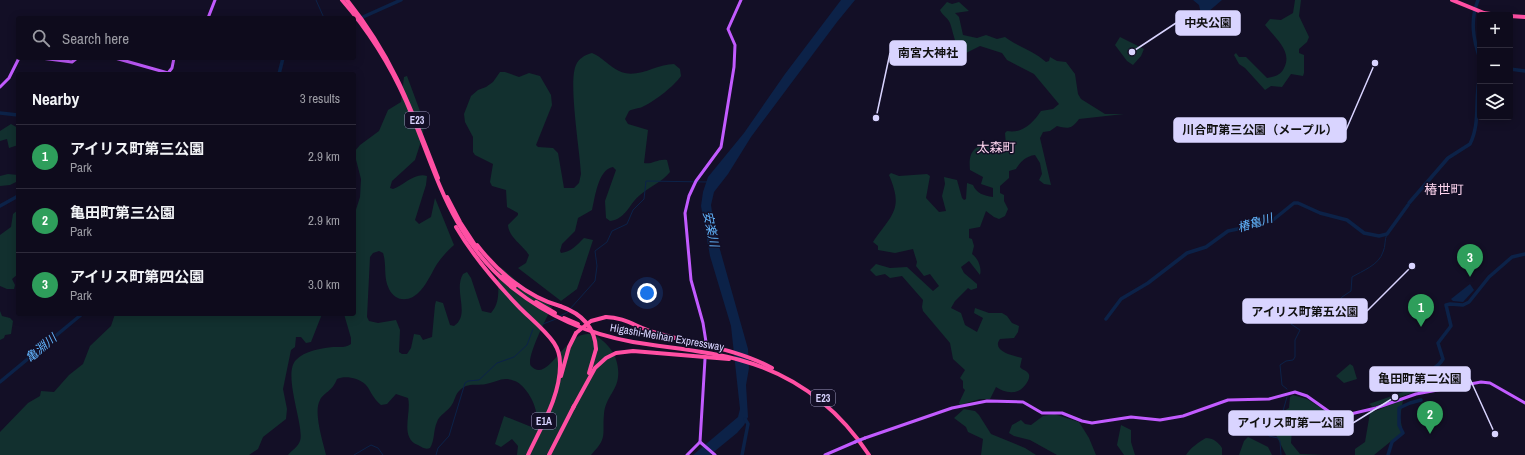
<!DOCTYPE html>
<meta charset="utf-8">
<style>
body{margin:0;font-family:"Archivo Narrow","Noto Sans JP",sans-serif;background:#1c1929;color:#f1f3f6}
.controls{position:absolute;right:12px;top:12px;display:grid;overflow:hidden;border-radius:4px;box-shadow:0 2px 10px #0003}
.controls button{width:36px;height:36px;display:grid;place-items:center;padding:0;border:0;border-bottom:1px solid #2e2b3b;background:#0e0b1c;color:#f1f3f6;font:20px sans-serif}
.you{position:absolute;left:647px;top:293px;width:14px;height:14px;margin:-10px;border:3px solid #fff;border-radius:50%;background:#1a73e8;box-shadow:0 0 0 6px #1a73e833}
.badge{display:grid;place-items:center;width:26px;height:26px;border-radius:50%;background:#b45309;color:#fff;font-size:13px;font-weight:700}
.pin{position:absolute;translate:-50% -33px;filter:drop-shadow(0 1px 2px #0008)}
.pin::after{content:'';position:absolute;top:21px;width:14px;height:12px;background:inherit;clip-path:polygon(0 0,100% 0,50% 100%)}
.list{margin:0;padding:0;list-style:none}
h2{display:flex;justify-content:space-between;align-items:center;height:52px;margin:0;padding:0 16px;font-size:17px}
h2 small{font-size:13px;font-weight:400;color:#9b9ba3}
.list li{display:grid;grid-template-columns:26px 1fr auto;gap:12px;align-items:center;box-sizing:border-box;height:64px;padding:0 16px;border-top:1px solid #2e2b3b}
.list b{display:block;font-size:15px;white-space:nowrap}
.list p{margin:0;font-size:13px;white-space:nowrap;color:#9b9ba3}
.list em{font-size:13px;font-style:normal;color:#9b9ba3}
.icon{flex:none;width:22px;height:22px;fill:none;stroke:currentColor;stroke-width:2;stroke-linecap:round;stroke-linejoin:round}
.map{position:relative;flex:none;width:1525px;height:455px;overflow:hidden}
.search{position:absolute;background:#0e0b1c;box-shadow:0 2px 10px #0003;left:16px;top:16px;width:340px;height:44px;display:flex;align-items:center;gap:10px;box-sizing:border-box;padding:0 14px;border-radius:4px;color:#9b9ba3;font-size:15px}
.panel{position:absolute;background:#0e0b1c;box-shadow:0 2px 10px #0003;left:16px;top:72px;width:340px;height:244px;border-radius:4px}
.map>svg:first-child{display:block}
.green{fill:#12302f}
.water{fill:#0c2248}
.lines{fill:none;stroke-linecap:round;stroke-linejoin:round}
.stream{stroke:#0c2248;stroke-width:1}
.river{stroke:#0c2248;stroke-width:3.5}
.major{stroke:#c25bff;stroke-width:3}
.highway{stroke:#ff4fa3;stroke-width:4}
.major-bridge{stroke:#c25bff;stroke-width:3}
.highway-bridge{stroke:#ff4fa3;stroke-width:4}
.labels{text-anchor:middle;stroke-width:3;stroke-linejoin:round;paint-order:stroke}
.shield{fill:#130f26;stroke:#9e99be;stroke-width:1}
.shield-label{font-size:10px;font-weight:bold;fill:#d9d4ff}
.street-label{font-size:11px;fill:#d9d4ff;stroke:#130f26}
.water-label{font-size:12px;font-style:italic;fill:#62b6ff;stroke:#130f26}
.quarter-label{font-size:13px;fill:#ffd6f0;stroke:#130f26}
.leader{fill:none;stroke:#d9d4ff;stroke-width:1.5}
.callout-dot{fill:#d9d4ff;stroke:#130f26;stroke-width:1.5}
.callout{fill:#d9d4ff;stroke:#d9d4ff;stroke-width:1.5}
.callout-label{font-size:12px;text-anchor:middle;font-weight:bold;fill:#111}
</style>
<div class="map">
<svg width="1525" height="455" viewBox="0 0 1525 455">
<rect width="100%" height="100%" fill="#130f26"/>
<g class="green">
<path d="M1295 0H1301L1299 16 1309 37 1307 42 1299 49V53L1304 55V73L1303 76 1291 74 1282 87 1271 86 1265 90 1245 68 1239 64 1234 55 1236 53 1239 57H1246L1267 78C1273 77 1279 76 1283 70 1294 52 1276 39 1265 25L1270 19 1281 20 1293 13Z"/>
<path d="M947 2 952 4 959 2 969 11 955 13 959 17 963 35 977 38 986 35 997 39 1005 37C1018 47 1034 51 1046 62L1049 61 1050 57 1057 61 1066 62 1075 74 1078 94 1081 99 1105 114H1124L1079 119C1072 129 1068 129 1057 126L1050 131 1043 132 1040 138 1051 185 1044 184 1039 180 1042 174 1040 163 1035 155C1026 156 1020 162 1016 169L1009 171V178L1000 186V193L1004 195V201L1008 209 1005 216 999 219 994 217 986 211 980 227 969 229V238L972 239 974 246 972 254C978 258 982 268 980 275L969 261 961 267 964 273 977 284V288L971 290 968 288 955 301 951 308 961 313 965 325 977 332 983 318 974 313 975 308 989 313H1002L1007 316 1012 323 1019 326 1018 332 1014 338 1000 339C991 351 1013 356 1022 358L1020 367C1022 370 1026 370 1028 373 1033 378 1022 390 1018 391 1010 394 1002 391 996 387L990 399H980L960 405 959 403 965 390 963 388V381L960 378 965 370 953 359 950 343 923 311 922 307 923 300 902 276 890 278 885 274 876 276 870 270 876 264 890 268 907 267 933 291 939 286 930 274 924 276 916 266 917 262 913 249 895 253 878 250V246L873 242C892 214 904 210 889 175L891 173 899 176 927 174 930 176 926 198 939 212 946 211 942 196 945 184 944 177 957 180 962 198 964 200 966 199 967 183 973 185C976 193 984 196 993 197V188L981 184 983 177 970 170C968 150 975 146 993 142L997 150 1002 152 1006 145 1005 133 1007 131C1022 134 1033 123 1041 111L1053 109 1059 104 1034 74 1007 60 1002 53 980 46 964 54C956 51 953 31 950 23 948 18 942 15 940 10Z"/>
<path d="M1120 37 1144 49 1141 56 1133 65 1127 61 1115 45Z"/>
<path d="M592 53C602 57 609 66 619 71 637 80 656 64 674 64L680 69 681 76C674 86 655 101 644 106 639 109 634 108 629 111L625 119 628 124 648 130 644 163C651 165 659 158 667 160L670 172C661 183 650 186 640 195 629 204 626 219 610 221L606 218 605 201 616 170 613 167C598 169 595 198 592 210L578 218 575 231 562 244 560 251 561 253C571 252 577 245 584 238L593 240 577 289 561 301 518 268 526 263 529 255C523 245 509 238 508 225L518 215V213L507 207 506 190 492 186 490 182 493 164 475 155 473 152V137L465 122 464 114 471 96 478 90 486 87 493 82 500 72H505L519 77 529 73 540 76 551 95 552 105 536 145 538 147 553 148 558 153 564 188H574L579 183 581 174C580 151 568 82 576 65 579 58 585 55 592 53Z"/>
<path d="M407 76 424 122 423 135 415 160 392 181 390 188 393 189C404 185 415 172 427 176L426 185 415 220 419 224 431 217 435 198 454 245C447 251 442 257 437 264 432 272 428 282 421 290 411 302 396 303 389 289 383 277 387 265 383 253L379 251 373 253 370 257 367 317 369 321 378 323 396 320 400 330 399 352 402 354H407L411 348 414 334 420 335 423 340 432 337 435 305 436 301 443 303 450 325 454 326C471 315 453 291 463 274L467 272 471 278 482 311 491 313C502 301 497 285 498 270L500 267 504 270 533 295 552 307C548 315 525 359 531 366 551 388 570 311 603 341 610 347 615 354 617 363 623 389 606 393 604 414 602 436 608 437 591 455H517L518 446 512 439 501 447 495 444 504 416 534 428C543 416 529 387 515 381 502 376 498 382 486 384 476 386 468 382 460 390 455 394 455 401 451 406 447 412 439 415 437 422 433 431 435 440 430 448 425 450 422 447 418 445 399 438 412 412 408 398L396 394 387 404 381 405C372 398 371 390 365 384 358 378 345 375 337 379 332 392 324 392 320 400 313 412 323 442 326 455H288C292 450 298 447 300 441 305 427 282 374 296 360 304 351 322 348 333 347 340 347 346 348 351 344V338L344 314H354V216L360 197 361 179 354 152 360 145 379 131 388 110 401 102 404 77Z"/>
<path d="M11 124 18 128V145L9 148 7 139 0 141V131Z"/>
<path d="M8 174 18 175V181L10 185 0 186V176Z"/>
<path d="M18 210V274L12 279 15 285 14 289H7L0 286V235L11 227 13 214Z"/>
<path d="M0 311 2 316 10 318 13 321 11 334 5 335 4 338 0 340Z"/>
<path d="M115 314H322L311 342 306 343 301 337H296L295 347 291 350 283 389 287 409 286 419 263 437 258 449 249 455H0V432L28 403 40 396 41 391 54 392 69 375 83 364 90 346 111 326Z"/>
<path d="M1350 364 1353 366 1357 379 1344 383 1336 376Z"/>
<path d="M1409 390 1414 392 1373 407 1369 404Z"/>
<path d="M1293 395 1307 399 1335 417V419L1293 415 1291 443 1300 454 1324 455H1286L1272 427 1284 411 1289 408 1290 397Z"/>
<path d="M1403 400 1400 417 1402 428 1401 436 1390 442 1374 455H1355V449L1365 442 1370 413Z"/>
<path d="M964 409 975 411 979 415 991 434 1025 448 1036 455H981L983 439 968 432 966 427 954 418Z"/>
<path d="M1054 414 1079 422 1089 438 1096 455H1057L1030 440 1014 436 1009 433 1012 425 1021 420 1025 424 1031 425 1043 416Z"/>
<path d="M1121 425 1131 430V442L1135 455H1124L1117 445Z"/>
<path d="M1248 437 1268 447 1272 455H1239L1244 441Z"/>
<path d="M1206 438C1213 438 1218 442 1222 448V455H1186C1190 448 1199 442 1206 438Z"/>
</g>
<g class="water">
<path d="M841 0H855L837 22 751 137 728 174 714 192 711 205 715 232 748 349 749 368 746 385 748 417 744 425 737 433 710 455H693L738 417 740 409 731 326 710 256 701 206 703 192 708 177 744 133 785 74Z"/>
<path d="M1193 0H1222L1208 12 1201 14 1199 5Z"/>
<path d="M1470 284 1474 290 1463 302 1453 301 1451 299Z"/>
</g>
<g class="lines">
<g class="stream">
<path d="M316 0 324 18"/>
<path d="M570 309 595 281 597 266 595 251 607 242 612 231 627 224 633 210 644 199 646 181 707 182"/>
<path d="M560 316 568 312"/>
<path d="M543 324 556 319"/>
<path d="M1287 389 1282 385 1280 365 1286 361 1293 360 1295 357V340L1300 330 1291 324 1301 316 1309 320H1314L1326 310 1338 303 1342 297 1351 291 1352 277C1362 271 1379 265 1383 252 1386 246 1384 240 1387 234"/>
<path d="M354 455 371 445 378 448 383 455"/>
<path d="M436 455 438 448 449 436 465 383 468 381 479 380 497 363 514 357 527 345 533 329"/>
<path d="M1281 455 1280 441 1278 438 1269 436 1267 430 1283 411 1287 397"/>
</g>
<g class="river">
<path d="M1478 0C1470 20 1473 39 1480 59"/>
<path d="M354 21 401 0"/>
<path d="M1510 69 1525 71"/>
<path d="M279 74 283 58"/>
<path d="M0 113 18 115"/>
<path d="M1409 203 1448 158 1470 144C1481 122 1474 98 1480 76"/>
<path d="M0 206 18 196"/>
<path d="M1106 319 1121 299 1148 283 1187 253 1206 247 1228 231 1252 226 1261 220H1273L1294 203H1298L1320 213 1347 220 1364 233 1379 236 1387 234 1408 205"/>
<path d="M0 382 82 314"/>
<path d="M1422 385C1426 368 1436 371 1443 359L1438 343 1451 326 1446 305 1450 304 1463 305 1469 302 1489 277 1512 257 1525 254"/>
<path d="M742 455 748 424 745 419"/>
<path d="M1388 455 1392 442 1403 433 1399 425V408L1410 403 1421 400"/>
</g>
<g class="major">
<path d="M208 18 215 0"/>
<path d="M41 58 72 62 77 58"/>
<path d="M115 58 168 73 172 68 174 58"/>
<path d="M0 87 9 78 19 58"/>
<path d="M706 342 703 323 691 280 685 213 689 196 696 181 721 147 734 67 735 45 728 29 741 0"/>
<path d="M865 438 952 408 987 401 1023 402 1042 413H1062L1082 421 1092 423 1131 417 1160 420 1183 416 1228 400 1269 399 1295 392 1307 396 1331 413 1342 416 1376 408 1416 394 1481 382 1490 383 1525 403"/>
<path d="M700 442 705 359"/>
<path d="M687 455 700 442 715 455"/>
<path d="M825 455 855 442"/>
</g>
<g class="highway">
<path d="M342 0C368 30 390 65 406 101 437 173 449 237 514 289 549 317 589 334 633 342 668 348 705 350 740 360 795 375 838 408 869 455"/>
<path d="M347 0C393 57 412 111 438 178"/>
<path d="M1452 0 1484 13 1497 15"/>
<path d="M1510 16 1525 17"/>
<path d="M447 197 460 222 477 248"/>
<path d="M456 227C473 256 496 283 520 308 531 319 545 330 554 343 558 349 560 356 560 363 561 395 541 427 528 455"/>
<path d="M477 245C497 271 527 297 560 306"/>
<path d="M503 276 515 286"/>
<path d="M536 302 555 313"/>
<path d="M606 317C623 317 637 327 653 332 692 344 736 348 772 368"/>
<path d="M564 318 578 324"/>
<path d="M589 373 596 349"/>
<path d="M561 376 569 347 576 333"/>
<path d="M573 408 595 368 606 358 616 353 633 351 729 359"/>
<path d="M549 455 574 406"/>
</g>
<path class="major-bridge" d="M855 442 865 438"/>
<g class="highway-bridge">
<path d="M560 306C580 313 595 326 596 349"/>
<path d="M576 333 591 321 606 317"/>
</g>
</g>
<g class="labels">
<g class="shield">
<rect x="405" y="112" width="24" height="16" rx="3"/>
<rect x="811" y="390" width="24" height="16" rx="3"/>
<rect x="532" y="413" width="24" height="16" rx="3"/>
</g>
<g class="shield-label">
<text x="417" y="124">E23</text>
<text x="823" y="402">E23</text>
<text x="544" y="425">E1A</text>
</g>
<g class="street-label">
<text transform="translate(667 337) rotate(10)" y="4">Higashi-Meihan Expressway</text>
</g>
<g class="water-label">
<text transform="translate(1255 223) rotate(-17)" y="4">椿亀川</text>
<text transform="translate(711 229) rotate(78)" y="4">安楽川</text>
<text transform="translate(41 348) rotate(-40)" y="4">亀淵川</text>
</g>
<g class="quarter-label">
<text x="996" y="152">太森町</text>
<text x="1444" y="194">椿世町</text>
</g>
</g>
<path class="leader" d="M1132 52L1176 23M876 118L890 53M1375 63L1346 130M1412 266L1367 311M1495 434L1470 379M1395 397L1353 423"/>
<g class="callout-dot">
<circle cx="1132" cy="52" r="4"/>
<circle cx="876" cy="118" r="4"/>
<circle cx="1375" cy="63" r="4"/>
<circle cx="1412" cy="266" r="4"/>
<circle cx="1495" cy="434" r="4"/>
<circle cx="1395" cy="397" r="4"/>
</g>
<g class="callout">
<rect x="1176" y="11" width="64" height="24" rx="4"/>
<rect x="890" y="41" width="76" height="24" rx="4"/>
<rect x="1174" y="118" width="172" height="24" rx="4"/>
<rect x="1243" y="299" width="124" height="24" rx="4"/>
<rect x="1370" y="367" width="100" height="24" rx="4"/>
<rect x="1229" y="411" width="124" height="24" rx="4"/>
</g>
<g class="callout-label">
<text x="1208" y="27">中央公園</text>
<text x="928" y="57">南宮大神社</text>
<text x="1260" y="134">川合町第三公園（メープル）</text>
<text x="1305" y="316">アイリス町第五公園</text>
<text x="1420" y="383">亀田町第二公園</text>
<text x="1291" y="427">アイリス町第一公園</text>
</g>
</svg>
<div class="controls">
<button>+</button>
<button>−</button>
<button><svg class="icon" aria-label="layers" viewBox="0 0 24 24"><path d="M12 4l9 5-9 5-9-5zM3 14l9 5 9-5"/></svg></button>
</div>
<div class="you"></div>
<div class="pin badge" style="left:1421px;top:327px;background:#2e9e5b">1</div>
<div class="pin badge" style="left:1430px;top:434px;background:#2e9e5b">2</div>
<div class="pin badge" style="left:1470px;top:277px;background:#2e9e5b">3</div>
<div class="search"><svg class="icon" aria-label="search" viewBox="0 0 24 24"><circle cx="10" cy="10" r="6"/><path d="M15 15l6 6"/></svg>Search here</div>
<section class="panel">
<h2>Nearby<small>3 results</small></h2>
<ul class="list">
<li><span class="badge" style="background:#2e9e5b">1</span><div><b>アイリス町第三公園</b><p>Park</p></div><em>2.9 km</em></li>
<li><span class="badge" style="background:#2e9e5b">2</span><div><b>亀田町第三公園</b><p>Park</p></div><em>2.9 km</em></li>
<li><span class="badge" style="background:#2e9e5b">3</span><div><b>アイリス町第四公園</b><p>Park</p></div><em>3.0 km</em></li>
</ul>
</section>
</div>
